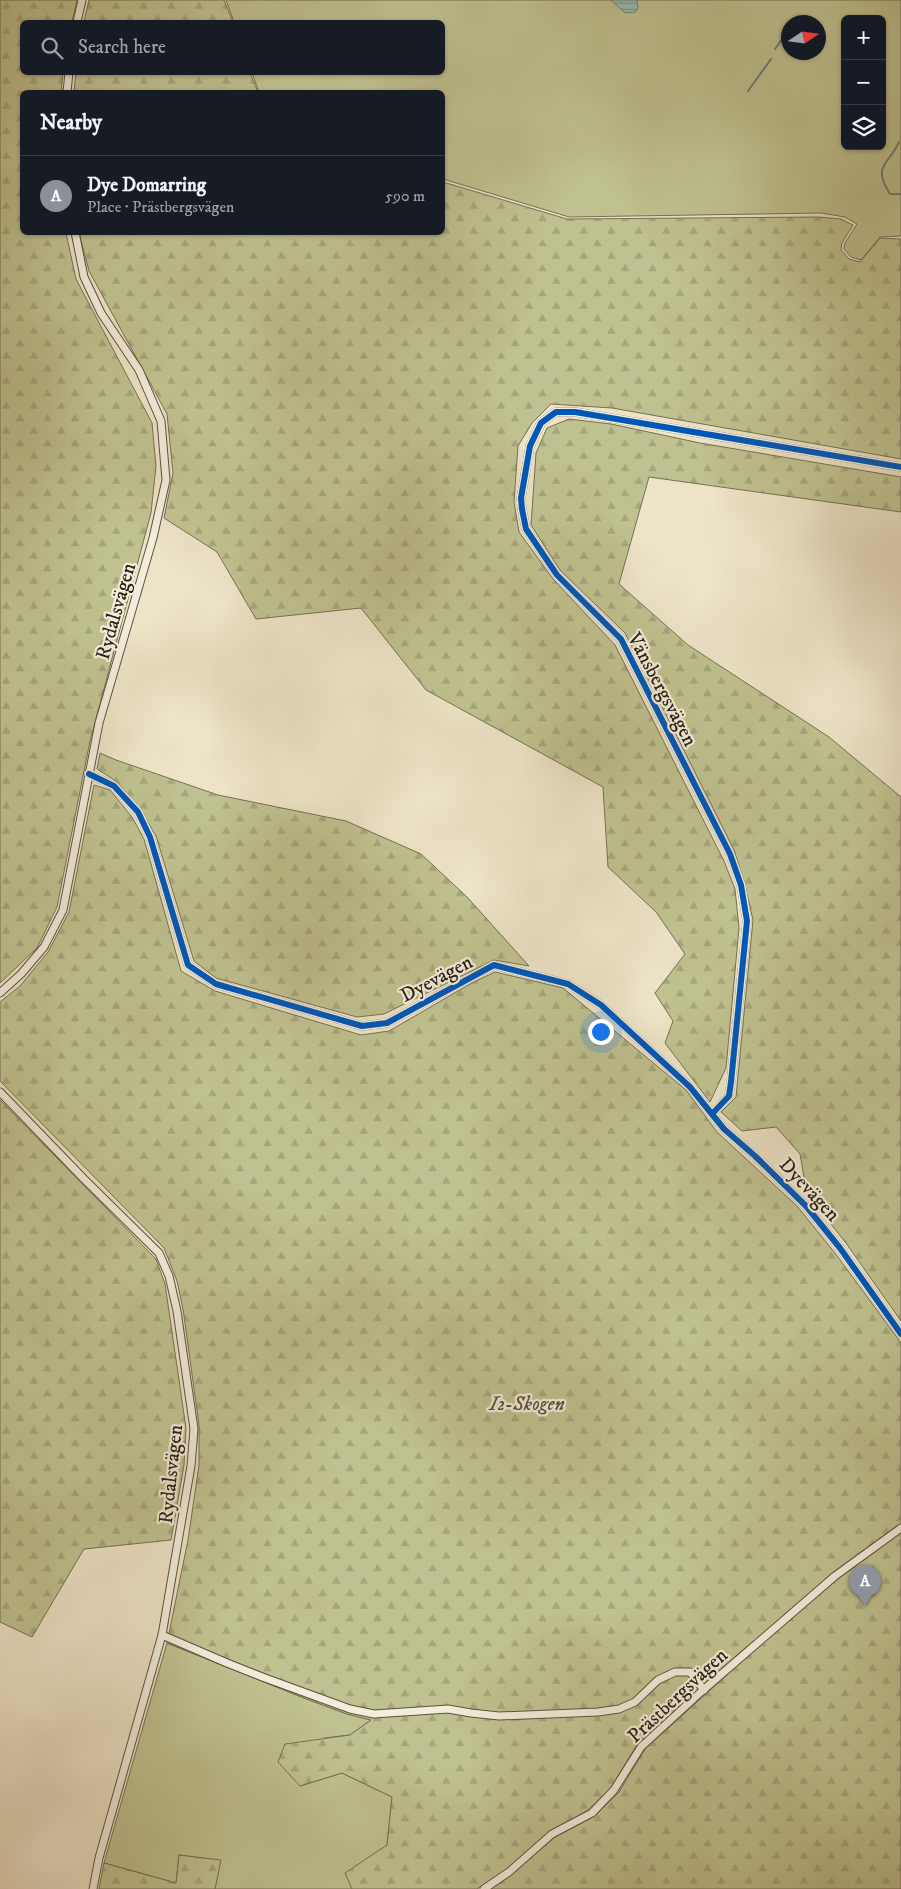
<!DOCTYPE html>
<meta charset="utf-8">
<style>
body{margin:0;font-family:"IM FELL DW Pica",serif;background:#242831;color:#f1f3f6}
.controls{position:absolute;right:15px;top:15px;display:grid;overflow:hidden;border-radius:8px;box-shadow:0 1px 4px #0004}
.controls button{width:45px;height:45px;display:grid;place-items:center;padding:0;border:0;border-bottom:1px solid #363941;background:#171b24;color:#f1f3f6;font:25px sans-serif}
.compass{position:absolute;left:781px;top:15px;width:45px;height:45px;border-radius:50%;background:#171b24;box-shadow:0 1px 4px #0004;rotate:77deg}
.you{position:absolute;left:600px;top:1031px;width:18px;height:18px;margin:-12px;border:4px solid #fff;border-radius:50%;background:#1a73e8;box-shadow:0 0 0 8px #1a73e833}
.badge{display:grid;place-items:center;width:32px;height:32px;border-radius:50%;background:#8c9099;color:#fff;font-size:16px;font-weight:700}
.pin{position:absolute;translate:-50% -41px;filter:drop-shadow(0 1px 2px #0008)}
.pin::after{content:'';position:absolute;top:26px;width:18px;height:15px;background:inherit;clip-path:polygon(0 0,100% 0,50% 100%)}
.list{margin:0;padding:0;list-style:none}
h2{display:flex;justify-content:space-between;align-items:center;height:65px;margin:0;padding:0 20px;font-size:21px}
h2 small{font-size:16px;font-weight:400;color:#9ea1a6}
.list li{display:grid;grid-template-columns:32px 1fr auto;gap:15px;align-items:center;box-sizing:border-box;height:80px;padding:0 20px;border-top:1px solid #363941}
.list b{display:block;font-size:19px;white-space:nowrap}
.list p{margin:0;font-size:16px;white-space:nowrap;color:#9ea1a6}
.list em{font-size:16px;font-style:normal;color:#9ea1a6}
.icon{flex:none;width:28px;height:28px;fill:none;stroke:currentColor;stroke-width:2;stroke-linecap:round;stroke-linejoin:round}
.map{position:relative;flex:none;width:901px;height:1889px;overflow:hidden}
.search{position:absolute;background:#171b24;box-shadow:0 1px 4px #0004;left:20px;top:20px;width:425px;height:55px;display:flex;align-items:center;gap:12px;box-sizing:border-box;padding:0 18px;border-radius:8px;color:#9ea1a6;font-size:19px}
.panel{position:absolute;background:#171b24;box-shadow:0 1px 4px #0004;left:20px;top:90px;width:425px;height:145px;border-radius:8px}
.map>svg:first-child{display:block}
.grass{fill:#c0c190;stroke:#757053;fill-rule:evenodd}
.forest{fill:url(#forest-firs);stroke:#757053}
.water{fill:url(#water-rules);stroke:#6d7f77}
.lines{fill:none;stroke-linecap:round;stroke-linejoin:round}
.stream{stroke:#6d7f77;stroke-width:2}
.street-casing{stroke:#5b5142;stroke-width:9}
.street{stroke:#f3eddb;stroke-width:7}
.cycleway-casing{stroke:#f3eddb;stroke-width:9}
.cycleway{stroke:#0057b8;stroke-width:6}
.labels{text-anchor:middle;stroke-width:4.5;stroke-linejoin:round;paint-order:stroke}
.street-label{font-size:20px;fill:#2a2016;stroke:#f3eddb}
.park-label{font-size:20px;font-style:italic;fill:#57503b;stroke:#f3eddb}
</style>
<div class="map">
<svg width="901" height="1889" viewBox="0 0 901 1889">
<defs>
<pattern id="forest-firs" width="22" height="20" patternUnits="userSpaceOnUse" patternTransform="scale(1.25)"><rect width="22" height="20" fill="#c0c190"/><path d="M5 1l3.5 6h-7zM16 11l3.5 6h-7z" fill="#a5a67b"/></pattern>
<pattern id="water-rules" width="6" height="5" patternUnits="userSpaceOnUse" patternTransform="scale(1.25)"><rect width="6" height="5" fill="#99beb7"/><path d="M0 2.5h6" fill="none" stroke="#7d9a94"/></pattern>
</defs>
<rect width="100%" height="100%" fill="#ede3c7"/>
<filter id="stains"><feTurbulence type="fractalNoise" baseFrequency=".004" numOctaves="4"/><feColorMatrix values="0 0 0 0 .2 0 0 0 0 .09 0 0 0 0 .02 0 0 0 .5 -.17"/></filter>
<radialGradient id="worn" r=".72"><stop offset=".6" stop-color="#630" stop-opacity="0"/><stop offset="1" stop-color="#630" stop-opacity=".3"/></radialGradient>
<g class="grass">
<path d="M226 0H901V236L880 237 861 260 851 257 844 249 845 243 857 224 845 217 821 213 569 217 443 179 442 92H259L252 73 442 72V22H234ZM845 19H882V146H845ZM788 22H818V52H788Z"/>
<path d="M167 1643 304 1698 347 1714 371 1720 350 1735 324 1738 300 1786 342 1773 392 1797 387 1846 346 1873 352 1889H215L220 1861 179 1855 176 1883 104 1863Z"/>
</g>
<g class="forest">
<path d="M0 0H77L72 22H22V72L63 73 61 92H22V232L66 233 76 279 152 423 156 466 151 513 90 741 57 907 37 948 0 983Z"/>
<path d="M89 0H224L233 22H84Z"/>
<path d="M76 72 250 73 258 92H74Z"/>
<path d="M443 182 567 219 818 217 841 219 853 225 842 243 841 250 849 259 860 262 880 238 901 239V459L612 408 551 404 532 423 518 446 514 502 519 532 553 579 615 645 724 861 735 889 739 928 726 1068 710 1102 665 1043 673 1021 655 993 685 954 656 912 608 867 603 787 426 690 361 608 256 619 217 552 164 518 173 473 167 414 89 271 79 233 442 232Z"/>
<path d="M569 419 611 424 700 443 901 477V512L649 477 619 584 688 645 829 737 901 797V1321L846 1243 807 1194 800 1154 776 1127 742 1131 721 1112 736 1097 753 920 744 881 734 850 625 633 560 570 531 525 536 453 547 428Z"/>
<path d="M100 753 116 760 218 795 346 821 421 854 467 897 529 966 494 960 384 1014 357 1017 216 978 194 961 156 836 140 809 116 781 97 769Z"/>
<path d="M94 785 110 790 132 817 144 839 181 971 215 991 361 1035 389 1031 472 983 495 972 563 988 686 1090 717 1132 797 1206 835 1253 901 1343V1524L831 1575 794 1611 744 1649 638 1743 611 1788 588 1810 551 1832 507 1870 477 1889H352L345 1873 387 1845 392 1797 342 1773 300 1786 278 1762 285 1744 350 1735 371 1720 347 1714 304 1698 167 1643 188 1540 199 1465V1425L183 1309 177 1281 164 1248 0 1081V1002L20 986 48 952 69 912Z"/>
<path d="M0 1100 156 1259 165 1284 186 1428 184 1465 171 1540 84 1549 32 1637 0 1622Z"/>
<path d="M901 1532V1889H490L510 1875 555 1837 595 1816 619 1792 645 1749 749 1655 838 1578Z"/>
<path d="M179 1855 221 1860 215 1889H99L104 1863 176 1883Z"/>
</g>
<path class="water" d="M611 0H637L638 8 635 12 625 13Z"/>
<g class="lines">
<g class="stream">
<path d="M794 22 798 17"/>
<path d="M775 49 788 31"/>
<path d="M748 91 771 59"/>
<path d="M899 142C888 166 872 165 890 194H901"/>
</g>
<g class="street-casing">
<g id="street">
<path d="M77 22 82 0"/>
<path d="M67 92 69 72"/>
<path d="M89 774 114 786 138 812 150 837 188 965 216 984 362 1026 387 1023 494 965 568 984 601 1005 690 1087 724 1129 755 1156 806 1206 840 1248 901 1334"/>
<path d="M0 993 21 974 44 947 63 910 99 723 153 538 166 480 161 421 139 370 101 313 84 277 75 232"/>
<path d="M0 1092 84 1179 159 1253 169 1276 177 1311 194 1429 191 1466 162 1635 99 1858 93 1889"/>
<path d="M712 1114 729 1096 731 1082 747 921 741 885 730 854 621 639 557 575 526 529 522 509 521 498 530 446 541 423 556 412H575L901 467"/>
<path d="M162 1635 227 1663 265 1678 350 1709 374 1714 448 1709 471 1713 499 1716 598 1712 619 1709 635 1702 658 1680 675 1672H690L704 1690"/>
<path d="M484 1889 509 1872 552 1834 592 1813 614 1790 641 1747 702 1691 835 1576 901 1528"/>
</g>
</g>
<use href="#street" class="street"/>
<g class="cycleway-casing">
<g id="cycleway">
<path d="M89 774 114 786 138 812 150 837 188 965 216 984 362 1026 387 1023 494 965 568 984 601 1005 690 1087 724 1129 755 1156 806 1206 840 1248 901 1334"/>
<path d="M712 1114 729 1096 731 1082 747 921 741 885 730 854 621 639 557 575 526 529 522 509 521 498 530 446 541 423 556 412H575L901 467"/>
</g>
</g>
<use href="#cycleway" class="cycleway"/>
</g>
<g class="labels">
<g class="street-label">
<text transform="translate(115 611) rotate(-74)" y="7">Rydalsvägen</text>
<text transform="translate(663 689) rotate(62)" y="7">Vänsbergsvägen</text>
<text transform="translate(436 978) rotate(-28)" y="7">Dyevägen</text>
<text transform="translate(810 1189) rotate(47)" y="7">Dyevägen</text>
<text transform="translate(170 1474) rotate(-84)" y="7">Rydalsvägen</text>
<text transform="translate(677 1695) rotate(-43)" y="7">Prästbergsvägen</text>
</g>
<g class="park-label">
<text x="527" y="1410">I2-Skogen</text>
</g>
</g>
<rect width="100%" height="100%" filter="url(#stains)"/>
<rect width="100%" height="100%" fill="url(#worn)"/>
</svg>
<div class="controls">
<button>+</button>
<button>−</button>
<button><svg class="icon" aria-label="layers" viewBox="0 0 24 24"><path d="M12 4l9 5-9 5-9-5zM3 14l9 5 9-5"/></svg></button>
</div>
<svg class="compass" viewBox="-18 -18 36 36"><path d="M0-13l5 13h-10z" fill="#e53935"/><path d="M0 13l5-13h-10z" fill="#9ea1a6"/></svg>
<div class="you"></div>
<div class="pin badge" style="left:865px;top:1606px">A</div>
<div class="search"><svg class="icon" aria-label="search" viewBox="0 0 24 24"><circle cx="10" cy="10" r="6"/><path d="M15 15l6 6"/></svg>Search here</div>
<section class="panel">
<h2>Nearby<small></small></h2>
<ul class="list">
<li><span class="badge">A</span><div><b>Dye Domarring</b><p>Place · Prästbergsvägen</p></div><em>590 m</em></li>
</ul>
</section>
</div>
